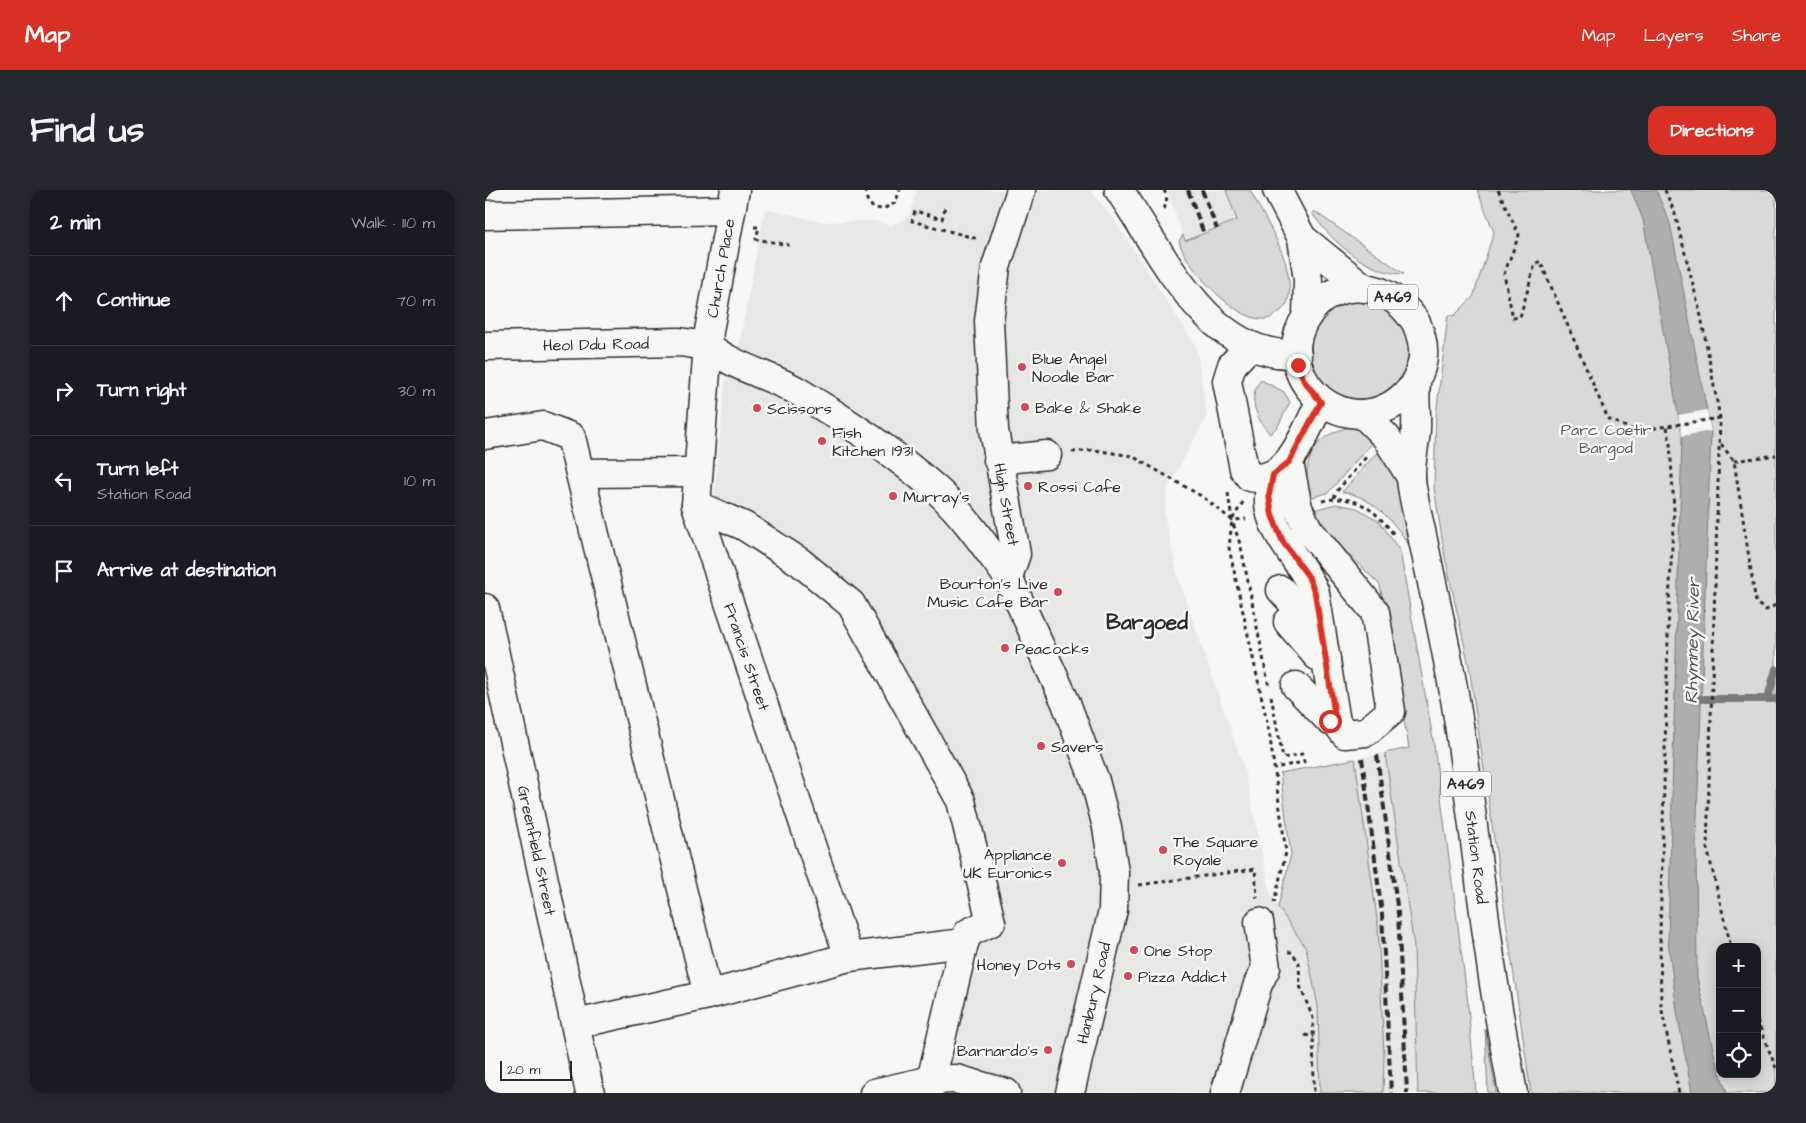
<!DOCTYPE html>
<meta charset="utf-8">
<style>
body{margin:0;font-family:"Architects Daughter",sans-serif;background:#242831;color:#f1f3f6}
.controls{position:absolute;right:15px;bottom:15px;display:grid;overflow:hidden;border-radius:10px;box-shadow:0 2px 12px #0003}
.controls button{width:45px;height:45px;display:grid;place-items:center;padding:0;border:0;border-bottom:1px solid #363941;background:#171b24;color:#f1f3f6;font:25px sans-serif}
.scale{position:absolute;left:15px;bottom:12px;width:72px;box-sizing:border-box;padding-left:5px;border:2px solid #2b2b2b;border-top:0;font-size:14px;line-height:18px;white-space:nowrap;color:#2b2b2b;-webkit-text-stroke:4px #f6f6f2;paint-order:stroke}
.stop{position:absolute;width:15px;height:15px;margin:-11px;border:4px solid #d93025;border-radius:50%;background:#fff}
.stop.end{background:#d93025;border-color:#fff;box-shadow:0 1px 5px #0008}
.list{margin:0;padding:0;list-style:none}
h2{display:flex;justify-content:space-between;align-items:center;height:65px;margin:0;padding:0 20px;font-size:21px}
h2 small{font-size:16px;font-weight:400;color:#9ea1a6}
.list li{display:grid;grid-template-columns:32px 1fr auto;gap:15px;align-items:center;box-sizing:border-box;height:90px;padding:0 20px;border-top:1px solid #363941}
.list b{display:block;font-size:19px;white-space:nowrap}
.list p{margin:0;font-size:16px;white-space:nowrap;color:#9ea1a6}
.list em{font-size:16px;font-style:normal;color:#9ea1a6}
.icon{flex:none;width:28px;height:28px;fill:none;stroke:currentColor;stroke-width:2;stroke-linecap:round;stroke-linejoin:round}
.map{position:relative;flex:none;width:1291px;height:903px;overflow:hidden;border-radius:15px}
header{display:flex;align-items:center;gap:30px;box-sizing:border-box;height:70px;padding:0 25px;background:#d93025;color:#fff}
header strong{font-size:24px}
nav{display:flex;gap:28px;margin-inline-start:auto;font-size:18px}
.intro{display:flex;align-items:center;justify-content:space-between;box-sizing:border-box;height:120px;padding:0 30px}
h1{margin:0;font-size:35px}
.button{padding:12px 22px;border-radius:15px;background:#d93025;color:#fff;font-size:18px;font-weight:700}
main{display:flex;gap:30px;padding:0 30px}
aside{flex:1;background:#171b24;border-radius:15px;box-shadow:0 2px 12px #0003}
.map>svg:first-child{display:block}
.built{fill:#e7e7e3}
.green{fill:#d9d9d5;stroke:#828280;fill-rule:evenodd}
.water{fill:#aeaeab;stroke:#7a7a78}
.pier{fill:#f6f6f2}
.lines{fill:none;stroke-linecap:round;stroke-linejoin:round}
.stream{stroke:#7a7a78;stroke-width:8}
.minor-casing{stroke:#2b2b2b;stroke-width:31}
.major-casing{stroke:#2b2b2b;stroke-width:31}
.path{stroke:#2b2b2b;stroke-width:3;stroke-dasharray:4 4;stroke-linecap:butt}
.minor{stroke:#f6f6f2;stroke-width:28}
.major{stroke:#f6f6f2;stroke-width:28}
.rail{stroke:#2b2b2b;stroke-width:4;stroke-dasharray:8 4;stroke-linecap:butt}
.route{stroke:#d93025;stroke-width:6}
.poi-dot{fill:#d1495b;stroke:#f6f6f2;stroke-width:2}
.labels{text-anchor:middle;stroke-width:5;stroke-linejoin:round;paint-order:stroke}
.shield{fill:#f6f6f2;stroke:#686867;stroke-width:1}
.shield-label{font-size:15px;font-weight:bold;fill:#2b2b2b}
.street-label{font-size:16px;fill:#2b2b2b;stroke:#f6f6f2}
.poi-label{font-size:16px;fill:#2b2b2b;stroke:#f6f6f2;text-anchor:start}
.park-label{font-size:16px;fill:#565656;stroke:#f6f6f2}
.water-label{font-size:18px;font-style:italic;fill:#525251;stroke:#f6f6f2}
.district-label{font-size:21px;font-weight:bold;fill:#2b2b2b;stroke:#f6f6f2}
</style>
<header>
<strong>Map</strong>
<nav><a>Map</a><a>Layers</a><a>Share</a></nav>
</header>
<div class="intro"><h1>Find us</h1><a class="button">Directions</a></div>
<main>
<aside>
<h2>2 min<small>Walk · 110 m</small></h2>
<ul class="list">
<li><svg class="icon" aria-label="ahead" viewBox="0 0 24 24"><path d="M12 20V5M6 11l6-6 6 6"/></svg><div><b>Continue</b></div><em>70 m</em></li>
<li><svg class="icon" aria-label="right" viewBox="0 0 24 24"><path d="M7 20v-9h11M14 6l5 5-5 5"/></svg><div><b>Turn right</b></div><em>30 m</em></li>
<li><svg class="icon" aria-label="left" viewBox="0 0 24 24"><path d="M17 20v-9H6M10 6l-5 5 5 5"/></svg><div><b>Turn left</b><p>Station Road</p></div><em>10 m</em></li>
<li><svg class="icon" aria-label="arrive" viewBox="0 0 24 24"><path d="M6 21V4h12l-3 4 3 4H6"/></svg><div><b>Arrive at destination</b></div></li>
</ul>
</aside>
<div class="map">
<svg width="1291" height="903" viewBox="0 0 1291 903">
<rect width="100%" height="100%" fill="#f6f6f2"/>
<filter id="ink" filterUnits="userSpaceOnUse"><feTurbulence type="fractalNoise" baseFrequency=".02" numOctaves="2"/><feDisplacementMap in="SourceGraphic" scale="10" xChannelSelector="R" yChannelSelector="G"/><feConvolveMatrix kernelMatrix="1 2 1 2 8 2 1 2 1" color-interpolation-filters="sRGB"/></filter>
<g filter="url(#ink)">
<g class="built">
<path d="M432 0H605L629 30 711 156 722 226 683 297 679 324 694 391 759 578 786 705 821 758 833 816 835 903H448L487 751 517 736 380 417 229 311 240 193 254 155 280 19 337 32 390 31 406 36 424 26Z"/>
<path d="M682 0H741L752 30 700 51Z"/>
<path d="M900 563 929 757 933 903H898L899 866 893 736 870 569Z"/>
</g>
<g class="green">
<path d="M741 0H765C778 26 798 55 803 84 805 97 807 114 794 122 789 126 784 130 777 129 749 129 700 76 694 51L698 45 700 51 752 30Z"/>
<path d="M992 0H1291V903H1046L984 476 960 367 949 298 951 226 963 125 969 126 988 107 1009 42ZM1235 757H1272V884H1235Z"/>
<path d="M829 21 919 84C883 84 846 51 827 23Z"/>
<circle cx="875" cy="160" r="49"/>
<path d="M776 190 799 202 805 212 793 236 785 244C772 230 761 207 776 190Z"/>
<path d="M864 237 876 240 889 250 843 303 823 308C818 271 826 247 864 237Z"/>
<path d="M896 258 909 278 927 354H923C909 331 885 305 857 302Z"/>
<path d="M851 314 872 318 894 331 915 361 949 555 982 805 991 903H933L929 757 900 563 924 558 895 395 841 342 828 320Z"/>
<path d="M870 569 893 736 899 866 898 903H835L833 816 821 758 793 717 806 664 795 583Z"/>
<path d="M1000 838 1011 903H1003Z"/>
</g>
<path class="water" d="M1146 0H1171L1185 33 1226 241 1211 654 1212 787 1230 868 1242 903H1207L1192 822 1183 750 1197 246 1158 30Z"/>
<path class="pier" d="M1222 220 1226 241 1197 246 1193 225Z"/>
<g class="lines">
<g class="stream">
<path d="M1283 508 1291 479"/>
<path d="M1208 509H1291"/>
</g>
<g class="minor-casing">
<g id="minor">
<path id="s1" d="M250 0 224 141 211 315 364 767"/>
<path id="s2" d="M536 0 511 77 504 131 509 240 531 364 523 387 581 513 610 591 622 637 629 682 628 720 585 903"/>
<path d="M634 0C677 62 723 169 812 164"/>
<path d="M0 25 246 20"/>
<path id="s3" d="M0 156 194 152 223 156"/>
<path d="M223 156C250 178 285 185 314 202 359 229 415 267 454 302 480 326 502 359 523 387"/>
<path d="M764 157 747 175 742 191 759 279 765 287C804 296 821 238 836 211"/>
<path d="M0 245 58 236 86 247 223 805"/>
<path d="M513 270 562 265"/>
<path d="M96 283 212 282"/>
<path d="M788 285C787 292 784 298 784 305 781 342 818 371 830 403L851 532 860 544 881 542 906 521 890 422 823 339 813 318 804 272"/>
<path d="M796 400 828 435 835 436"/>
<path id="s4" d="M0 418 105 903"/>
<path d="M803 432 832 466 841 469"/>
<path d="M811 496 845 531 851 532"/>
<path d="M91 834 223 805 364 767 479 753 483 743 506 732 476 611 366 414 315 372 259 336 211 315"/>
<path d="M389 903 447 890 471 889 521 903"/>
<path d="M443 903 479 753"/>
<path d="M740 903 773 794 781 778 774 732"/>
</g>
</g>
<g class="major-casing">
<g id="major">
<path d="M792 0 817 48 823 90 822 126"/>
<path d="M817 48 879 98"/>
<path id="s5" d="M931 194C923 202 916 210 905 216 848 247 785 180 822 126 847 89 894 89 922 121 926 126 930 129 932 135 937 147 940 160 937 173 936 180 931 187 931 194 929 209 932 224 931 239 930 255 925 273 926 289 928 309 934 330 938 350 949 403 961 456 970 509 985 600 994 691 1007 781 1013 822 1021 863 1028 903"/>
<path d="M878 224 901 247 926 287"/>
</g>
</g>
<g class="path">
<path d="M380 0 382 10 388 18 398 19 410 13 415 0"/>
<path d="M679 0 682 7 679 21"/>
<path d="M1013 0 1034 45 1019 84 1028 128 1035 127 1050 74 1055 71 1123 229 1150 241 1235 228"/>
<path d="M1180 0 1190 24 1216 126 1235 228 1222 658 1246 757"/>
<path d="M460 18 457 29 430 21 427 31 493 49"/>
<path d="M269 37H274L271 49 304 55"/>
<path d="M1182 237 1185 252 1189 320 1184 412 1175 744 1176 816 1194 903"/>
<path d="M1236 254 1249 271 1271 413 1281 420 1291 415"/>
<path d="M587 262 609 260 647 266 718 307 747 330 761 329"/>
<path d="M1249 271 1291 265"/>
<path d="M743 303 747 330 756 357 784 497"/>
<path d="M849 308 851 302 882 266"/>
<path d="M837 311C870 303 890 319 909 345"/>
<path d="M758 312 747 330 744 358 784 541 801 662 789 713"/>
<path d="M786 506 798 568 817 564 819 572 789 578"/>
<path d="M654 695 770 679 772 708"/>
<path d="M803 762H807L814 773 815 796 828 828 829 903"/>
<path d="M1272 830 1291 878"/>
<path d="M820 845 829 847"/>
</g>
<use href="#minor" class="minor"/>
<use href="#major" class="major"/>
<g class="rail">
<path d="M703 0 719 44"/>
<path d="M717 0 732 39"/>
<path d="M892 565 913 723 922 903"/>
<path d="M877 568 897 724 906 903"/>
</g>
</g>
</g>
<g class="lines" filter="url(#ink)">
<path class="route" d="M813 175 819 191 836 212 804 272 788 285 784 305 787 325 798 352 823 386 830 403 851 532 845 531"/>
</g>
<g class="poi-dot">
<circle cx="537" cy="177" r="5"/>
<circle cx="540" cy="217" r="5"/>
<circle cx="272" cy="218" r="5"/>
<circle cx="337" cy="251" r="5"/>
<circle cx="543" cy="296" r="5"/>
<circle cx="408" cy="306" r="5"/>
<circle cx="573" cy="402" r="5"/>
<circle cx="520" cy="458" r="5"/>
<circle cx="556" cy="556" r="5"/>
<circle cx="678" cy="660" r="5"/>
<circle cx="577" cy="673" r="5"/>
<circle cx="649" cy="760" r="5"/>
<circle cx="586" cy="774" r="5"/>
<circle cx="643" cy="786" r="5"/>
<circle cx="563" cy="860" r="5"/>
</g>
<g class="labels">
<g class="shield">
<rect x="883" y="94.5" width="50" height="25" rx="4"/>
<rect x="956" y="581.5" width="50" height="25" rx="4"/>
</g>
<g class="shield-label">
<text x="908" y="112">A469</text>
<text x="981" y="599">A469</text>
</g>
<g class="street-label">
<text transform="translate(235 78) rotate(-80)" y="6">Church Place</text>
<text dy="6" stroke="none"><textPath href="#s3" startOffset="111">Heol Ddu Road</textPath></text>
<text dy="6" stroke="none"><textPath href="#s2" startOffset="320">High Street</textPath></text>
<text dy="6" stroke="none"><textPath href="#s1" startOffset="478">Francis Street</textPath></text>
<text dy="6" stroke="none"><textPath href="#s4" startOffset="248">Greenfield Street</textPath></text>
<text dy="6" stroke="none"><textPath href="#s5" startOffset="876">Station Road</textPath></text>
<text transform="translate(608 803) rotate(-77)" y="6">Hanbury Road</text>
</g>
<g class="poi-label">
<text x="547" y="174">Blue Angel<tspan x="547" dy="18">Noodle Bar</tspan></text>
<text x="550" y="223">Bake &amp; Shake</text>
<text x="282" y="224">Scissors</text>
<text x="347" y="248">Fish<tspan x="347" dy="18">Kitchen 1931</tspan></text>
<text x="553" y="302">Rossi Cafe</text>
<text x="418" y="312">Murray's</text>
<text x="563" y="399" text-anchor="end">Bourton's Live<tspan x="563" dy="18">Music Cafe Bar</tspan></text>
<text x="530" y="464">Peacocks</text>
<text x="566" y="562">Savers</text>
<text x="688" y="657">The Square<tspan x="688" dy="18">Royale</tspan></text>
<text x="567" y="670" text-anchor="end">Appliance<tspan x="567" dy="18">UK Euronics</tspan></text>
<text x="659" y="766">One Stop</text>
<text x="576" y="780" text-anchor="end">Honey Dots</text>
<text x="653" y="792">Pizza Addict</text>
<text x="553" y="866" text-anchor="end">Barnardo's</text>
</g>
<g class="park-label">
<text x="1121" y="245">Parc Coetir<tspan x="1121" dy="18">Bargod</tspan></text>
</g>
<g class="water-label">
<text transform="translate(1207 451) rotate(-89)" y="6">Rhymney River</text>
</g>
<g class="district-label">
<text x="662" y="439">Bargoed</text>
</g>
</g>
</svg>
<div class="controls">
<button>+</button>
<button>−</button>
<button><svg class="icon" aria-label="locate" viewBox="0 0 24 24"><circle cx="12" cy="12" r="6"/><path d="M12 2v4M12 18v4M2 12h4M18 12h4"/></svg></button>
</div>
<div class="scale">20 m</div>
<div class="stop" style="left:845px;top:531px"></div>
<div class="stop end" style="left:813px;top:175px"></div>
</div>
</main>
